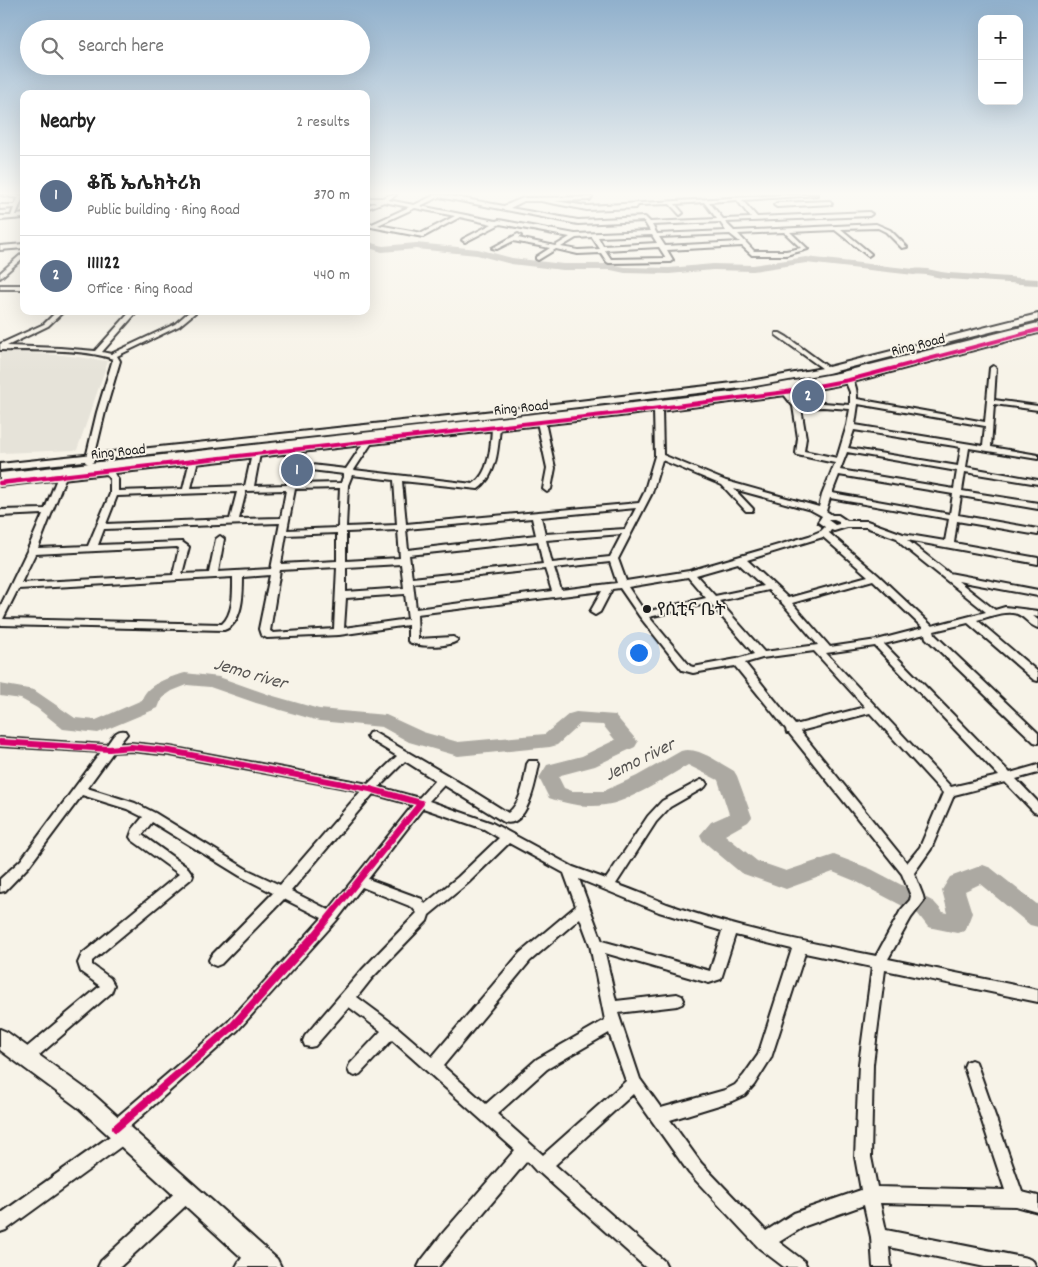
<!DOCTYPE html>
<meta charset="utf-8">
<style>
body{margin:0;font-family:Dekko,"Noto Sans Ethiopic",sans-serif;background:#f6f6f6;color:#222}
.controls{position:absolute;right:15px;top:15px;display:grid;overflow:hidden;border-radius:10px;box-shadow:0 5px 20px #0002}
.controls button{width:45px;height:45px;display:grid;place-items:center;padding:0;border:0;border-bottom:1px solid #e0e0e0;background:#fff;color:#222;font:25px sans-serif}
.you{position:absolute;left:638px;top:652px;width:18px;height:18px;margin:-12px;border:4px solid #fff;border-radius:50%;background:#1a73e8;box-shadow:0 0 0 8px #1a73e833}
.badge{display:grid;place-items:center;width:32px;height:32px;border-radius:50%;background:#1c1c1c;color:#fff;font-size:16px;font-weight:700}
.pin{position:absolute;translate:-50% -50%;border:2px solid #fff;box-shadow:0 1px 5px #0006}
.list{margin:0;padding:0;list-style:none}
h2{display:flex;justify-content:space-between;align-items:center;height:65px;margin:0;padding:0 20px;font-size:21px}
h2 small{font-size:16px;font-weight:400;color:#767676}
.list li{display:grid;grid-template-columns:32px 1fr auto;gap:15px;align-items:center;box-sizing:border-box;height:80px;padding:0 20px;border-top:1px solid #e0e0e0}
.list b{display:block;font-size:19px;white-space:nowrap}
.list p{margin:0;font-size:16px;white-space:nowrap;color:#767676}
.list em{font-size:16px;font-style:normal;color:#767676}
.icon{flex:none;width:28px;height:28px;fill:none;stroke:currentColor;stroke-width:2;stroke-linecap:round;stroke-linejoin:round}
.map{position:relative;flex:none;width:1038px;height:1267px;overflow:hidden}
.search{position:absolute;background:#fff;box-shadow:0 5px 20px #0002;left:20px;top:20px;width:350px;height:55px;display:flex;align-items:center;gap:12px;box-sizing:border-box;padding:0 18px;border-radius:28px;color:#767676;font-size:19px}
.panel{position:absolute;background:#fff;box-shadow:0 5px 20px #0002;left:20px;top:90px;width:350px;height:225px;border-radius:10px}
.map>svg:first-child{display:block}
.built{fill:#e6e3d9}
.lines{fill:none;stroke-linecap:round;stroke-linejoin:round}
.river{fill:#aca9a2;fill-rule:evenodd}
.street-casing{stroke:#1c1c1c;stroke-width:4}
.secondary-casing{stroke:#1c1c1c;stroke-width:4}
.highway-casing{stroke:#1c1c1c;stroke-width:3}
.street{fill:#f7f3e8;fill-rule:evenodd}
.secondary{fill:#f7f3e8;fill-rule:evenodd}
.highway{fill:#f7f3e8;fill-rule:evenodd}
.cycleway-far3-casing{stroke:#f7f3e8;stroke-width:6}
.cycleway-far2-casing{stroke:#f7f3e8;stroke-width:8}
.cycleway-far1-casing{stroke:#f7f3e8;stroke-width:9}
.cycleway-casing{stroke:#f7f3e8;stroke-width:11}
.cycleway-far3{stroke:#d6006c;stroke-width:4}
.cycleway-far2{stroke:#d6006c;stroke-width:4.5}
.cycleway-far1{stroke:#d6006c;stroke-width:6}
.cycleway{stroke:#d6006c;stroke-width:8}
.poi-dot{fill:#1c1c1c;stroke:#f7f3e8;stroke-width:2}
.labels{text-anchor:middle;stroke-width:4;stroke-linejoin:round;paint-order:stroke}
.far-street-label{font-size:15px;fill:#1c1c1c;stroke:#f7f3e8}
.poi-label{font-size:18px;fill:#1c1c1c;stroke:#f7f3e8;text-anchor:start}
.water-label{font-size:19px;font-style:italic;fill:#565452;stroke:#f7f3e8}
</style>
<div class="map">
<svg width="1038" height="1267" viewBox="0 0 1038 1267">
<rect width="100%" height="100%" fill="#f7f3e8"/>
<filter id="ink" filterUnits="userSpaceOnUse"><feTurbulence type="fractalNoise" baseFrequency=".02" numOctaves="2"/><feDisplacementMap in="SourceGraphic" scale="10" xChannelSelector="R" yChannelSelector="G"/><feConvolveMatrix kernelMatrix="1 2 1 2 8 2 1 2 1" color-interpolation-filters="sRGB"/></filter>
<g filter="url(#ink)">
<path class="built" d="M0 352 63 355 108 361 77 450 0 453Z"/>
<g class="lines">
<g class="river">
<path d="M366 241 383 246 416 243 478 249 512 258 563 264H611L625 267 669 268 713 264 753 265 806 257 914 269C926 267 937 272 949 273 978 275 1008 277 1038 279V285C1008 283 978 281 949 279 937 278 926 273 914 275L806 263 753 271 713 270 669 274 625 273 611 270H563L511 264 477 255 416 249 382 252 366 247Z"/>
<path d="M185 673 219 677 270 695 319 709 386 715 423 732 458 742 545 734 569 714 576 712 615 715 638 742 635 747 595 766 561 775 559 778 564 788 572 791H604L637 776 681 751C698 746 719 763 734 771L737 776 752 817 748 822 725 835 757 861 786 871 834 855 871 869 934 902 943 912 948 913 942 890 950 877 983 865 991 868 1038 905V927L1030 925 980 884 965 891 972 913 965 931 957 933 928 927 918 914 855 881 833 872 786 889 741 873 703 841 700 835 711 822 729 814 718 780 688 765C669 776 627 803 605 805 586 808 567 804 549 798L539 778 547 765 582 756 615 740 603 725 580 724 557 745 550 747 458 756 409 742 382 727 319 721 256 703 210 687 187 685 172 691 162 698 158 708 98 733 63 729 37 708 21 699 0 696V684L34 690 75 718 96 720 142 700C146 684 170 677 185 673Z"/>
</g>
<g class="street-casing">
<g id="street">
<path d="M1 195H24L16 215 24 214V218L0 220V216H11L14 208 0 209V205H15L18 198Z"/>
<path d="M390 195H396L388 200 414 205 433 196V195H444L504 206 523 198 592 197 590 200 555 201 587 206 783 195H818L742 200 757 217 869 212 872 214 869 216 725 222 734 231 876 224 890 230 907 247 902 248 886 232 878 228 841 229 870 253 871 254 868 256 835 230 790 232 808 249 786 255H752L742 246 667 250 673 260 670 262 609 263 607 262 601 253 578 254 556 249 538 260 536 259V257L550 248 513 241 497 249 492 248 518 234 521 236 518 238 555 246 570 237 500 224 465 242 462 240 463 239 492 224 460 217 423 237 366 226V222L372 224 409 207 384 202 366 209V206L376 202H366V198H382ZM439 197 578 224 644 221 650 231 575 234 499 220 496 221 420 206ZM737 200 751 218 723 219 709 202ZM524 201H541L587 210 636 208 638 205 670 204 680 215 683 213 675 204 704 202 717 219 650 222 645 217 578 220 510 208ZM415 208 455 216 422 233 378 225ZM720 222 726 231 657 234 652 225ZM784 232 801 248 786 251H754L738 234ZM730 234 740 242 665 246 659 237ZM652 235 657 243 603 246 598 237ZM592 237 600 249 578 250 561 247 576 238ZM659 247 666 258 611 259 605 250Z"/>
<path d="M830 201 832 204 777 207 774 205 777 203Z"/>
<path d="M24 244V248L0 250V246Z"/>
<path d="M24 252V257L0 278V273Z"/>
<rect x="0" y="285" width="24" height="4"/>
<path d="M57 311H64L48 326 7 346 60 348 95 351 131 311H138L102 352 111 354 175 324 190 311H197L179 326 117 356 120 361 105 412 93 462 89 464 85 462 97 412 113 359C82 348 34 351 0 350V344L44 324Z"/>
<path d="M776 333H780L787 337 832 370 826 371 776 335Z"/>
<path d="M993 366 996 368 994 400 1038 406V410L994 404 991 447 1038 455V459L969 448 966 467 1038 480V484L965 472 962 491 1038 503V509L961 496 958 515 1038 529V535L957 521 954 543 1038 558V564L907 540 949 573 1038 590V596L958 581 995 610 1005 607 1038 611V617L1033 616 1038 620V628C1031 626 1027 620 1021 616 1009 608 990 617 977 620L1038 672V681L1034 680 968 623 934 631 935 635 1038 733V743L1034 742 926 638 925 634 884 644 1010 773 1038 765V773L1016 779 1038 802V813L1034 812 1005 782 954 795 931 849 914 873 923 896 924 901 911 918 888 959 1038 990V1002L885 970 873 1064 871 1157 877 1187 1005 1190 964 1067 966 1062 971 1060 976 1062 1022 1192 1038 1196V1212L1016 1206 880 1203 886 1230 1027 1258 1033 1261 1036 1267H985L889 1247 891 1267H873L871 1237 864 1205 805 1226 779 1242 804 1261 807 1267H784L759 1248 689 1173 633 1094 555 1165 664 1261 667 1267H645L540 1173 536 1171 527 1161 438 1267H418L421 1261 443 1233 515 1150 392 1040 360 1074 355 1076 350 1074 348 1069 350 1064 381 1031 349 1007 315 1046 310 1047 305 1046 303 1041 305 1036 362 970 417 913 412 907 362 887 336 921 238 1030 127 1129 130 1130 132 1135 130 1140 6 1230 0 1232V1214L113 1134 108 1128 110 1123 228 1022 322 918 284 899 221 964 216 966 211 964 209 960 211 956 273 893 240 876 152 822 142 835 188 868 193 875 192 878 92 961V965L110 978 114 985 111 993 30 1063 25 1065 20 1063 18 1058 20 1053 100 986 81 972 78 963 82 954 179 874 132 840 130 837 133 829 143 817 127 809 82 795 29 866 5 891 0 892V879L21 860 101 752 0 746V738L107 745C112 738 116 729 125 731L127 734 119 744 131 743 170 747 368 784 397 756 369 739 367 736 369 733 373 732 447 775 508 813C522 802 524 781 527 764L529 761H537L539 764C536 779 528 829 504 822L444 785 429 801 492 823 573 867 606 879 648 816 662 801 701 780 705 781 707 784 705 787 670 807 656 822 616 884C633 890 650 897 667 904 734 928 806 942 876 956L901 910 910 900 911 896 902 874 789 733H787L786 729 735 666 693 673 682 670 640 617 620 588 612 589 600 612 595 615 590 612 602 591 417 614 418 639 453 637 458 640C451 647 416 648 408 641V625L339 635 267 638 261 635 259 629 270 575 243 577C243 593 243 624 224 630L0 625V607L27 551 43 514 0 516V510L45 509 58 476 62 474H65L66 476 38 548 88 546 110 494V480L104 470 105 468H111L118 480V491L183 489 190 460 194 458 198 460 191 488 245 486 252 454 256 452 260 454 254 486 287 485 286 448H289L293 450 294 463 346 469 366 439H369L373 441 354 470 473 484C490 473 491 445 492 427L496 425 500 427C498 448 497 476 478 489L402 481 406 524 639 503 644 493 655 456 654 409 658 407 662 409 663 455 726 481 819 507 822 495 835 463 797 455 796 453 798 438 793 406 782 392 783 390H789L799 404 823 403 850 405V392L845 380 849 378C856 381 857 392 857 399L985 422 990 368ZM858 404 985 426 983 446 855 425ZM823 407 850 409 847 425 837 458 804 451 806 438 801 408ZM854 430 961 447 958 466 848 448ZM847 452 957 471 954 489 840 470ZM662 460 722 485 746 511H752L753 509 734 489 811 510 822 516 818 522 825 527 821 531 809 536 689 571 626 581 618 559 652 493ZM294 468 344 474 341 483 295 484ZM352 475 394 480 397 525 346 527 348 485ZM839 475 953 494 950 514 832 493ZM340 488 338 528 287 530 295 489ZM286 490 281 518 239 519 246 491ZM237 492 230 519 106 524 117 496ZM830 498 949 519 945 541 903 534 867 521H847L838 515H832L826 511ZM636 508 625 529 545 534 541 517ZM532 518 536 535 408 550 406 529ZM828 520H834L839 522V524L835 525ZM280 523 271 569 218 572 224 539 220 536 216 539 209 573 182 574 189 547 182 542 98 545 104 529ZM847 527H866L897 538 901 544 986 612 932 626 878 575 829 533 831 530 834 531ZM398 530 400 558 346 561V532ZM337 533V561L281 564 286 535ZM622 534 610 557 552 563 546 540ZM823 537 868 576 788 598 747 560ZM538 541 543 564 412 578 409 555ZM177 547 179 548 173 575 21 583 35 554ZM610 562 617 583 561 590 554 568ZM738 563 763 586 715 596 696 575ZM401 564 404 588 346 592V567ZM337 567 334 629 273 633 270 631 280 570ZM545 569 552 591 416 609 413 583ZM233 577C233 592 234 613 222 624L3 619 18 589ZM688 577 706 598 645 612 628 587ZM873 580 923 628 877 640 830 647 792 603ZM768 590 783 604 818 645 764 652 719 601ZM405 594 408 619 344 628 346 598ZM710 603 754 654 737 659 693 667 690 666 649 617ZM875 646 999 776 951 787 826 653ZM814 651 865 707 795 725 745 663 762 658ZM870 713 943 793 920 847 907 863 800 731ZM131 751 170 755 361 791 280 885 248 870 155 813 135 803 87 788 113 752ZM405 761 435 780 419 798 379 787ZM373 794 413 805 329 910 291 891ZM423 808 484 829 499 838 458 877 425 904 422 899 368 879ZM509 843 564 873 576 906 520 953 432 1057 396 1026 357 997 372 978 427 921 429 915 468 883ZM579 879 659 912 722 931 710 971 602 941ZM580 918 590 945 605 1020 537 1059 486 1104 443 1066 530 961ZM735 935 792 949 758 1055 744 1075 735 1085 725 1090 661 1108 640 1079 618 1013 677 1006 682 1004 684 1000 682 996 677 994 616 1001 605 953 709 983 721 979ZM805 953 872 967 859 1064 855 1157 861 1190 794 1213 766 1231 701 1163 670 1120 732 1101 745 1095 754 1085 771 1058ZM609 1033 626 1081 543 1155 497 1114 547 1069Z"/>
<path d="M538 420H541L545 422 555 468 551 489 547 492 543 489 547 468 537 422Z"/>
<path d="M188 1184 194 1186 196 1192 194 1198 120 1267H98L101 1261 182 1186Z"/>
<path d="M257 1247 263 1250 266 1256 263 1262 258 1267H236C240 1258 248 1251 257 1247Z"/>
</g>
</g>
<g class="secondary-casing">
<g id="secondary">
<path d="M1038 314V320L828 373 750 387 476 419 0 470V464L476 413 750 381 828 367Z"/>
<path d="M1038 327V333L849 383 786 395 620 416 0 486V480L620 410 786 389 848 377Z"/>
<path d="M0 1029 7 1032 94 1095 277 1259 281 1267H252L80 1109 0 1050Z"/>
</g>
</g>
<g class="highway-casing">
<path id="highway" d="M1038 323V329L838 381 732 400 0 481V473L732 392 838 373Z"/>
</g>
<use href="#street" class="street"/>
<use href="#secondary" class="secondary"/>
<use href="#highway" class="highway"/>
<g class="cycleway-far3-casing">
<path id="cycleway-far3" d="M51 477 620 413 786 392 849 380 1038 330"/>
</g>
<g class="cycleway-far2-casing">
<path id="cycleway-far2" d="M0 483 62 476"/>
</g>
<g class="cycleway-far1-casing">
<path id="cycleway-far1" d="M0 742 109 749 131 747 170 751 370 789 421 803 313 937"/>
</g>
<g class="cycleway-casing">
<path id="cycleway" d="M116 1128 233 1026 314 936"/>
</g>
<use href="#cycleway-far3" class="cycleway-far3"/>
<use href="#cycleway-far2" class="cycleway-far2"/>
<use href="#cycleway-far1" class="cycleway-far1"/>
<use href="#cycleway" class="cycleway"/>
</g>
</g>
<linearGradient id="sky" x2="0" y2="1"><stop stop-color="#90b0cc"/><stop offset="0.52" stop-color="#fbfaf5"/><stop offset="1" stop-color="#fbfaf5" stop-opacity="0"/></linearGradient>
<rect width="1038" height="372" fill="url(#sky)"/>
<circle class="poi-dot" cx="647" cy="609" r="5"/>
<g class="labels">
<g class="far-street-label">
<text transform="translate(918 344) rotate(-14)" y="5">Ring Road</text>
<text transform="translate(521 407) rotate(-6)" y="5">Ring Road</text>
<text transform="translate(118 451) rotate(-6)" y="5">Ring Road</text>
</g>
<g class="poi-label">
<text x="657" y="615">የሲቲና ቤት</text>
</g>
<g class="water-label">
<text transform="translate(251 672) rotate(16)" y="7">Jemo river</text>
<text transform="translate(639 758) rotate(-26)" y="7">Jemo river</text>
</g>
</g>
</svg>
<div class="controls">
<button>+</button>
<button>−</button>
</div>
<div class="you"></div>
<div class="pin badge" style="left:297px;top:470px;background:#5c6f8a">1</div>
<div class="pin badge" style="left:808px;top:396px;background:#5c6f8a">2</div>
<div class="search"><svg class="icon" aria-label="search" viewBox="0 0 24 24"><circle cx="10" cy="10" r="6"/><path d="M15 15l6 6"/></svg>Search here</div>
<section class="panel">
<h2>Nearby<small>2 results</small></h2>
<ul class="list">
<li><span class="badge" style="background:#5c6f8a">1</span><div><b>ቆሼ ኤሌክትሪክ</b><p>Public building · Ring Road</p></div><em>370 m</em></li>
<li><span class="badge" style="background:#5c6f8a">2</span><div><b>111122</b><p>Office · Ring Road</p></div><em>440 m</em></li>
</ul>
</section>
</div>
